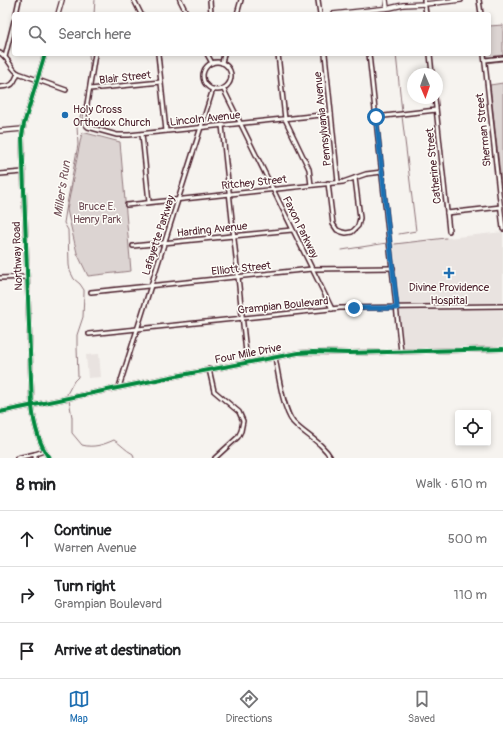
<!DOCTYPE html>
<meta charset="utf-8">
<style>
body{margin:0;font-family:Pangolin,sans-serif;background:#f6f6f6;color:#202124}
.controls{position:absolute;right:12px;bottom:12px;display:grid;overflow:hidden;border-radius:4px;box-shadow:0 2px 6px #0003}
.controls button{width:36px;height:36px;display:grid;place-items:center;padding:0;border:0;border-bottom:1px solid #e0e0e0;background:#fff;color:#202124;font:20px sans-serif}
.compass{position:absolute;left:407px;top:68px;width:36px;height:36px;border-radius:50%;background:#fff;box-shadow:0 2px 6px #0003;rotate:178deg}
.stop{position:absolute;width:12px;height:12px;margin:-9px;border:3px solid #1f6fb2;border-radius:50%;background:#fff}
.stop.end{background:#1f6fb2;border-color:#fff;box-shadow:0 1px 4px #0008}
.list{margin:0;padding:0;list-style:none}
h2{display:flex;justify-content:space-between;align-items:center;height:52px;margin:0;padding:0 16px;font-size:17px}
h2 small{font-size:13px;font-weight:400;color:#757577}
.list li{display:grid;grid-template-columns:26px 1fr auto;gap:12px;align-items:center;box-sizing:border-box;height:56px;padding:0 16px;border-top:1px solid #e0e0e0}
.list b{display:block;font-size:15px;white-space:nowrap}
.list p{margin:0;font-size:13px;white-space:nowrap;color:#757577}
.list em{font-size:13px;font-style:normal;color:#757577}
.icon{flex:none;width:22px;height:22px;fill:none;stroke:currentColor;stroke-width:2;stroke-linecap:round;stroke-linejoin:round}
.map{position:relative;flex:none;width:503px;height:458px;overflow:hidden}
.search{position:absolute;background:#fff;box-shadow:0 2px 6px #0003;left:12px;right:12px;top:12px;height:44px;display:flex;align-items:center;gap:10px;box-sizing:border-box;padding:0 14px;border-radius:4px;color:#757577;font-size:15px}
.sheet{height:220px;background:#fff}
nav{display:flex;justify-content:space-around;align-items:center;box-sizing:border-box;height:56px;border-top:1px solid #e0e0e0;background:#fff;font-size:11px;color:#757577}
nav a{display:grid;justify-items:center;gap:2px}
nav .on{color:#1f6fb2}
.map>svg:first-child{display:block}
.built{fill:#e9e3e0}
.green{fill:#dcd4d2;stroke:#937a7e}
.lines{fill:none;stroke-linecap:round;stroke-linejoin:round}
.stream{stroke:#8e7378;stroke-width:1}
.minor-casing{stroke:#4a1f2b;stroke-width:6}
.tertiary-casing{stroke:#4a1f2b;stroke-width:6}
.minor{stroke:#fdfcf7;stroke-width:3}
.tertiary{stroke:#fdfcf7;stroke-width:3.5}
.cycleway-casing{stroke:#fdfcf7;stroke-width:6}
.cycleway{stroke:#00873e;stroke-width:4}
.route{stroke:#1f6fb2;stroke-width:5}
.poi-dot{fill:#1f6fb2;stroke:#fdfcf7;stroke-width:1.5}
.labels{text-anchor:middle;stroke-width:3;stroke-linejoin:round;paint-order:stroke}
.street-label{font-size:11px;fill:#4a1f2b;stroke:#fdfcf7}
.poi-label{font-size:11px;fill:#4a1f2b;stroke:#fdfcf7;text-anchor:start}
.park-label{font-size:11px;fill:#6e4c55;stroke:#fdfcf7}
.water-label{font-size:12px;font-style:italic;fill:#725058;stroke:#fdfcf7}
</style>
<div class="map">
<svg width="503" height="458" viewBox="0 0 503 458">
<rect width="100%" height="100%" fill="#f6f3ef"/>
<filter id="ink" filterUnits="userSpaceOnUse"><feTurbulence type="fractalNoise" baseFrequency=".025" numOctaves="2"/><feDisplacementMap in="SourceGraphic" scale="8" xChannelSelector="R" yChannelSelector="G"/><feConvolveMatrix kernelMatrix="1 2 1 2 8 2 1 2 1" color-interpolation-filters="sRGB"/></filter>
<g filter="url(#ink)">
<g class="built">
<path d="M503 232V347L404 350 392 244Z"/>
<path d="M99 354 101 377 88 378 86 355Z"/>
</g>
<g class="green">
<path d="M503 25V61L486 63 485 54H489V26Z"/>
<path d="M503 83V191H502L490 85Z"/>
<path d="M82 132 120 142 131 271 88 276 77 253 67 210Z"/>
</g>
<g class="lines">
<g class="stream">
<path d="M392 12V14"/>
<path d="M94 14 95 0"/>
<path d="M396 54 402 112"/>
<path d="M399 234 416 231 402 116"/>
<path d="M395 244 446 238"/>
<path d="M342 250 387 243"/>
<path d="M68 397 67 394 74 381 78 377 77 347V335L83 317 84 293V290L80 284 74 279 70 271 69 265 68 230 64 223 67 204 78 145 77 126 86 99 89 80 90 67 89 54"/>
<path d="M69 400 72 417V433L82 445C93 448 103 445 114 440 121 444 125 450 133 454L134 458"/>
</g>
<g class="minor-casing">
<g id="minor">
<path d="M134 0 141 14"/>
<path d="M180 0 187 14"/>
<path d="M210 0 211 14"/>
<path d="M318 0 320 14"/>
<path d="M424 0 426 14"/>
<path d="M479 0 481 14"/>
<path d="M16 14 19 0"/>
<path d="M237 14 241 0"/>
<path d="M0 53C10 59 10 68 18 73L66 90"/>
<path d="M95 54 84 123 88 127 117 135H129L331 114"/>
<path d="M158 54 166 131"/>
<path d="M207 54 212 63"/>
<path d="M278 54 285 119 309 169 311 185"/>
<path d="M325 54 338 182"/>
<path d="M369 54 401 352"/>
<path d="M430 54 432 74"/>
<path d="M484 54 503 229"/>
<path d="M5 57 14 21"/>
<path d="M485 60 503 58"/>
<circle cx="217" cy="76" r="14"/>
<path d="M222 63 224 54"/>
<path d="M0 87C13 86 13 85 18 73"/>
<path d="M223 88 332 309"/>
<path d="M90 89 161 82"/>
<path d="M435 98 449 231"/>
<path d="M376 117 436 110"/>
<path d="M222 125 247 362"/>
<path d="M142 134 149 202"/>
<path d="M0 174 23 172"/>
<path d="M328 183 333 224 337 230 342 232 346 233 352 232 358 226 360 218 355 178"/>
<path d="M127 205 343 182 366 174 382 172"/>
<path d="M447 213 501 207"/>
<path d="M133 246 292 230"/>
<path d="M0 278 27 277"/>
<path d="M91 292 312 269 393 268"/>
<path d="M89 334 340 308 503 306"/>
<path d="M275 357C278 373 283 410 293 422 305 435 322 442 331 458"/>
<path d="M209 369 214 391 239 412 243 421 241 431 238 437 215 458"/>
<path d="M119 387 213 89"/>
<path d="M35 454 44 451"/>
<path d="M17 458 35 454V458"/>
</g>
</g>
<g class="tertiary-casing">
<g id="tertiary">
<path d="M386 0 387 8"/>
<path d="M58 14 62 0"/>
<path d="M333 14 390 8 403 5 425 4 461 0"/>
<path d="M45 54 24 124 22 136 32 406C34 425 38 442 49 458"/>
<path d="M0 131 23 129"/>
<path d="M0 412 171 377 298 353 313 352 349 353 503 349"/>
</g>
</g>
<use href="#minor" class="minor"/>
<use href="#tertiary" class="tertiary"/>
<g class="cycleway-casing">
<g id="cycleway">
<path d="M45 54 24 124 22 136 32 406C34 425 38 442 49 458"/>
<path d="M0 412 171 377 298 353 313 352 349 353 503 349"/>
</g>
</g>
<use href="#cycleway" class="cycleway"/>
</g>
</g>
<g class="lines" filter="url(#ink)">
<path class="route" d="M354 308H397L376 117"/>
</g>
<g class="poi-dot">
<circle cx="65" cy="115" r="4"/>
<path d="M447 267h4v4h4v4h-4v4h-4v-4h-4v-4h4z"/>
</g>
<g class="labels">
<g class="street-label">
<text transform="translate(125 77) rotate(-6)" y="4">Blair Street</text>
<text transform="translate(205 118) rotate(-6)" y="4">Lincoln Avenue</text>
<text transform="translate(322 119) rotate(-96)" y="4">Pennsylvania Avenue</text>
<text transform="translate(483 130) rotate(-96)" y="4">Sherman Street</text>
<text transform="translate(433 166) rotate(-96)" y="4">Catherine Street</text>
<text transform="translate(254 182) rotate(-6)" y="4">Ritchey Street</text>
<text transform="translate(301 227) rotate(64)" y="4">Faxon Parkway</text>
<text transform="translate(212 229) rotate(-6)" y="4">Harding Avenue</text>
<text transform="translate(158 235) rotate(-72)" y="4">Lafayette Parkway</text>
<text transform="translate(17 256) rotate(-92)" y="4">Northway Road</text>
<text transform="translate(241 268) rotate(-6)" y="4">Elliott Street</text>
<text transform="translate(283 305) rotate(-6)" y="4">Grampian Boulevard</text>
<text transform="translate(248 353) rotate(-11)" y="4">Four Mile Drive</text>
</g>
<g class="poi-label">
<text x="73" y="113">Holy Cross<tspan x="73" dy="13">Orthodox Church</tspan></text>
<text x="449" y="291" text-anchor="middle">Divine Providence<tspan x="449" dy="13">Hospital</tspan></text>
</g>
<g class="park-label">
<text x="97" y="210">Bruce E.<tspan x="97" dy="13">Henry Park</tspan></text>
</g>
<g class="water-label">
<text transform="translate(62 189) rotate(-81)" y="4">Miller's Run</text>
</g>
</g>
</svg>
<div class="controls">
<button><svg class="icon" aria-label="locate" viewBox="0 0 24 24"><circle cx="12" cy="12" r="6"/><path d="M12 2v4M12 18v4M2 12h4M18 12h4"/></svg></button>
</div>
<svg class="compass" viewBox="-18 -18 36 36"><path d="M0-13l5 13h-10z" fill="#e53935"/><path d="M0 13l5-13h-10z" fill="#757577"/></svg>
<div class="stop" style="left:376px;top:117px"></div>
<div class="stop end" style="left:354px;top:308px"></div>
<div class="search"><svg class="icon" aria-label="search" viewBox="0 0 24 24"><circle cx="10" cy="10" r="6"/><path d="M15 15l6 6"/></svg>Search here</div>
</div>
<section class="sheet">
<h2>8 min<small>Walk · 610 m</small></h2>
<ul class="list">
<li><svg class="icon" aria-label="ahead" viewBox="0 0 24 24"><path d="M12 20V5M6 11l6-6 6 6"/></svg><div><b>Continue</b><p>Warren Avenue</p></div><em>500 m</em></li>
<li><svg class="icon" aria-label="right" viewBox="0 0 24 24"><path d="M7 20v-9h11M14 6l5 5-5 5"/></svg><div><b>Turn right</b><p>Grampian Boulevard</p></div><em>110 m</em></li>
<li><svg class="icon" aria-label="arrive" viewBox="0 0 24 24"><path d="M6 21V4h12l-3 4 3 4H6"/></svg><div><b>Arrive at destination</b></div></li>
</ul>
</section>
<nav>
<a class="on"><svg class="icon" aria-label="map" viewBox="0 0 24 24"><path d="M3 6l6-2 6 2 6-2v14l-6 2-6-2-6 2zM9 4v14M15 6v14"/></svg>Map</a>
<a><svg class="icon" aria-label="directions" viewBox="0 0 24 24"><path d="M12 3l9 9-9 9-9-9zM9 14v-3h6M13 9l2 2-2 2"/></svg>Directions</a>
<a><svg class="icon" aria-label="saved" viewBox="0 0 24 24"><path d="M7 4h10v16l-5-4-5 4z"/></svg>Saved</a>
</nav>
